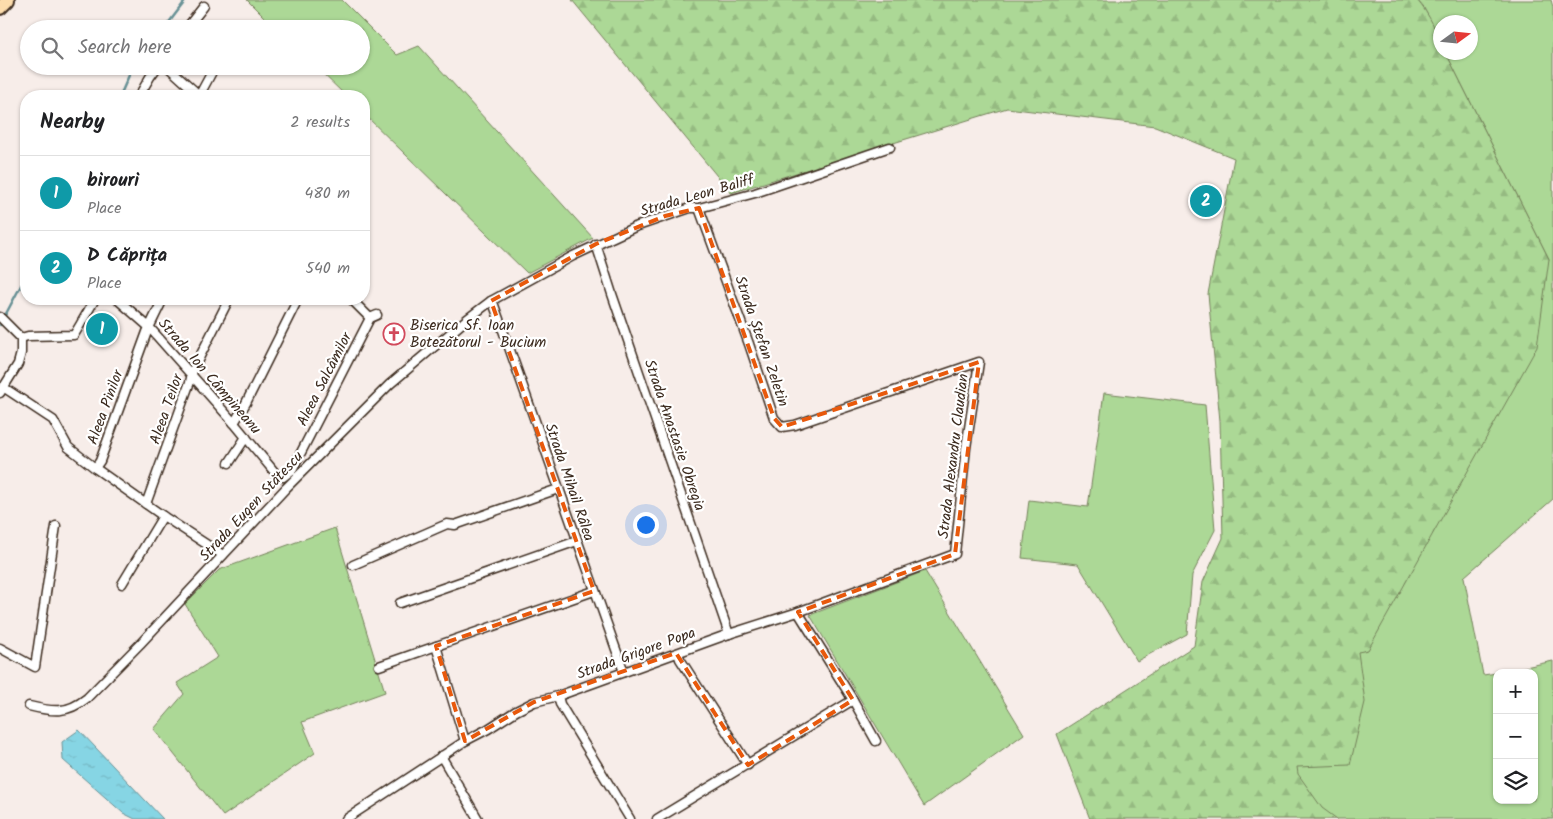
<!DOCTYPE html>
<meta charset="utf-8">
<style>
body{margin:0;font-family:Kalam,sans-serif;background:#f6f6f6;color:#202124}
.controls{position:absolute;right:15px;bottom:15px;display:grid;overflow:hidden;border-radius:10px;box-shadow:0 1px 4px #0004}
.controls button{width:45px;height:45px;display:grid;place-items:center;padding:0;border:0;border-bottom:1px solid #e0e0e0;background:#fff;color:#202124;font:25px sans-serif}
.compass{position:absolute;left:1433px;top:15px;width:45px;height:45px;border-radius:50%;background:#fff;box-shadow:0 1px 4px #0004;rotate:75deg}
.you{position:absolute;left:645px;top:524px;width:18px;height:18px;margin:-12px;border:4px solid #fff;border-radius:50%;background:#1a73e8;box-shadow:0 0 0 8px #1a73e833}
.badge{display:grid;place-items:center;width:32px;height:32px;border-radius:50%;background:#2563eb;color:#fff;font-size:16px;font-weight:700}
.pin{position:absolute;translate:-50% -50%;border:2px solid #fff;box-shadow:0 1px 5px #0006}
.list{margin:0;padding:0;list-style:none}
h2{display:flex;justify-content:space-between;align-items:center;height:65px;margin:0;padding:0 20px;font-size:21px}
h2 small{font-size:16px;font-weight:400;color:#757577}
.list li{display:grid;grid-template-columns:32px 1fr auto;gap:15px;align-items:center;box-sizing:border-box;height:75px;padding:0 20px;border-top:1px solid #e0e0e0}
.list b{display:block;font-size:19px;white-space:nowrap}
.list p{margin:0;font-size:16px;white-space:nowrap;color:#757577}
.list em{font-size:16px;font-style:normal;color:#757577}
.icon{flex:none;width:28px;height:28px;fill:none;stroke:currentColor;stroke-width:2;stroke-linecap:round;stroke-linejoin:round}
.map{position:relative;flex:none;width:1553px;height:819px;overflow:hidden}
.search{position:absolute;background:#fff;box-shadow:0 1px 4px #0004;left:20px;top:20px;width:350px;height:55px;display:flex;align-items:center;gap:12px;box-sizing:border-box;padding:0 18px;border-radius:28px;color:#757577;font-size:19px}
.panel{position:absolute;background:#fff;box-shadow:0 1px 4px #0004;left:20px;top:90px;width:350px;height:215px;border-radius:20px}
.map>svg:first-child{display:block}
.green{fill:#acd896;stroke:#74815a}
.forest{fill:url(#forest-firs);stroke:#74815a}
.water{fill:url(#water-ripples);stroke:#689195}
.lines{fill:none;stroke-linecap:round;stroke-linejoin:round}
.stream{stroke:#689195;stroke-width:2.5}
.minor-casing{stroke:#3b2a1e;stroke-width:11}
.primary-casing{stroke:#3b2a1e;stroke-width:16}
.minor{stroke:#fff;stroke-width:8}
.primary{stroke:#fcdcac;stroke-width:12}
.marked{fill:none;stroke:#e8590c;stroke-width:4;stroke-dasharray:10 6;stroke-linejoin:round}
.labels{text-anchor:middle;stroke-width:4.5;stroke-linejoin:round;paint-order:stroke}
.street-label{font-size:15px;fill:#3b2a1e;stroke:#fff}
.poi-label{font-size:15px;fill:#3b2a1e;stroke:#fff;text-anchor:start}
</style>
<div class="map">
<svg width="1553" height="819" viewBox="0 0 1553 819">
<defs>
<pattern id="forest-firs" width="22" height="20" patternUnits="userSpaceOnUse" patternTransform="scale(1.25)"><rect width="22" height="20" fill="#acd896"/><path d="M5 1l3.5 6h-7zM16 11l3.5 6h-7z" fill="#95ba81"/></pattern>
<pattern id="water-ripples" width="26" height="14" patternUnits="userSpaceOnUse" patternTransform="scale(1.25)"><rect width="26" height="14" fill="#86d5e4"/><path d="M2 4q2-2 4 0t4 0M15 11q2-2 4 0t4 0" fill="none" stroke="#75b7c3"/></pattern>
</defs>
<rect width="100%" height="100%" fill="#f7ede9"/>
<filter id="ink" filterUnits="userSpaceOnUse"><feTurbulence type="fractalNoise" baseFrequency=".02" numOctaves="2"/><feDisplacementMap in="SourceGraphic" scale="10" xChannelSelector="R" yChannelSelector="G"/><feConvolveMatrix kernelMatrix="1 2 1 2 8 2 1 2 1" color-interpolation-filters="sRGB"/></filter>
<g filter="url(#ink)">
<g class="green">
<path d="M247 0H342L397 55 419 46 593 238 527 273 364 114V96H346L315 66H361V29H276Z"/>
<path d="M1417 0H1551L1553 7V499L1464 577 1483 675 1497 673V800H1534V673H1498L1553 661V819H1314L1143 684 1358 652 1549 259 1446 53 1470 52V22H1440V41L1424 8Z"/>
<path d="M1104 393 1205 405 1215 530 1192 575 1187 634 1137 661 1078 564 1022 558 1029 500 1088 507Z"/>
<path d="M335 528 385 692 302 722 315 753 223 816 154 729 184 694 177 683 218 657 185 604 219 570Z"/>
<path d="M925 571 1024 734 924 806 810 615Z"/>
</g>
<path class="forest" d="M572 0H1417C1429 14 1440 34 1440 52L1446 53 1549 259 1537 347 1368 650 1358 652 1365 702 1350 765 1297 767 1298 774 1322 808 1337 819H1090L1057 734 1194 646 1203 582 1223 538 1220 421 1208 294 1234 158 1155 126 1007 108 731 193Z"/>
<path class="water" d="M79 730 163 819H135L123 813 63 760 62 742Z"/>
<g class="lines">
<g class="stream">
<path d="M164 29 186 0"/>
<path d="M120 96 130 73 135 66"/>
<path d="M0 325 26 276"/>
</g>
<g class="minor-casing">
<g id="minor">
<path d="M186 29 204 6"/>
<path d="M167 66 199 95"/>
<path d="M139 96 150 77 158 66"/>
<path d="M199 96 213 70"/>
<path d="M596 244 612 294 729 634"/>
<path d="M117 299 149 327 234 423 277 475 283 477 292 470 370 318 377 315"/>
<path d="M351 299 370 318"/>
<path d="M491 301 494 305 624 672"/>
<path d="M0 317 21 338"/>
<path d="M21 338 28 336 74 335 80 325 95 299"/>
<path d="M3 387 53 420 68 447 95 468 163 516 223 555"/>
<path d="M0 393 18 364 21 353V338"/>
<path d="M234 423 246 403 298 299"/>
<path d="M229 463 246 437"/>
<path d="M95 468 100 461 147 332 163 299"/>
<path d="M146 504 190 382 193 370 229 299"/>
<path d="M353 565 447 524 455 525 558 489"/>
<path d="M122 584 163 516"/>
<path d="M400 603 577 541"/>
<path d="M798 612 853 700 876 741"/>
<path d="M436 646 465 741"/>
<path d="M0 648 35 667 56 526"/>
<path d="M678 653 680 659 748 765"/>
<path d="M379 666 594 591"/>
<path d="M558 696 560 704 630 819"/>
<path d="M29 706C53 712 67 714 87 698L140 644 286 488 390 384 466 320 491 301 573 256 635 227 690 208H699L755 193 890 147"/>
<path d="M441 756 478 819"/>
<path d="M346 819 465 741 488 729 516 711 534 702 558 696 729 634 798 612 955 554 966 448 979 362 795 425 782 427 774 418 749 344 699 208"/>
<path d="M657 819 853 700"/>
</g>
</g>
<g class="primary-casing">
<path id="primary" d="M0 8 8 0"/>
</g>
<use href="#minor" class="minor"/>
<use href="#primary" class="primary"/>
</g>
</g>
<path class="marked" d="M699 208 774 418 782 427 979 362 955 554 798 612 853 700 748 765 676 653 534 702 465 741 436 646 594 591 491 301 596 244 665 216Z"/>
<defs>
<g id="church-ring" transform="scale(1.125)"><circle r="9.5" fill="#fff" stroke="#d1495b" stroke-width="1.5"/><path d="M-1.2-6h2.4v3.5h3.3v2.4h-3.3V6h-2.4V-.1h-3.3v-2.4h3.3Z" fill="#d1495b"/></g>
</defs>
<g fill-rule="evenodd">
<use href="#church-ring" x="394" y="334"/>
</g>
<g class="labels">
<g class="street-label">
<text transform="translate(697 195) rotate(-16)" y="5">Strada Leon Baliff</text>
<text transform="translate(762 341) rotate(71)" y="5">Strada Ștefan Zeletin</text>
<text transform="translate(210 376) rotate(49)" y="5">Strada Ion Câmpineanu</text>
<text transform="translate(324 379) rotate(-63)" y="5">Aleea Salcâmilor</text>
<text transform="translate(105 407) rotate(-70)" y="5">Aleea Pinilor</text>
<text transform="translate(166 409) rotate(-71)" y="5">Aleea Teilor</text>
<text transform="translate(675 435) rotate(71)" y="5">Strada Anastasie Obregia</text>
<text transform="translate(953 456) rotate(-83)" y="5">Strada Alexandru Claudian</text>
<text transform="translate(570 482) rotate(71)" y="5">Strada Mihail Râlea</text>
<text transform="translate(251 506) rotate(-47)" y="5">Strada Eugen Stătescu</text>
<text transform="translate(636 653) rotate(-20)" y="5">Strada Grigore Popa</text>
</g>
<g class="poi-label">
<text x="410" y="330">Biserica Sf. Ioan<tspan x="410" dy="17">Botezătorul - Bucium</tspan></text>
</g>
</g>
</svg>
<div class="controls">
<button>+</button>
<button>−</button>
<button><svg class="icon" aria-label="layers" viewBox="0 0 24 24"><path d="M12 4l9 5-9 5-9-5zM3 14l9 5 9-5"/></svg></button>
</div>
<svg class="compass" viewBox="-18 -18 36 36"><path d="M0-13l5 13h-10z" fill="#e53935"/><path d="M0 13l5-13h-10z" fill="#757577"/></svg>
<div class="you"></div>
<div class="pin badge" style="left:102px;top:329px;background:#0f9aa8">1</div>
<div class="pin badge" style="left:1206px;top:201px;background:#0f9aa8">2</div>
<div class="search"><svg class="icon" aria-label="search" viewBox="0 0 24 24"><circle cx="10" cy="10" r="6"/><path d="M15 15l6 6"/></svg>Search here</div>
<section class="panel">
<h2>Nearby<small>2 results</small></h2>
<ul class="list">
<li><span class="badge" style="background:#0f9aa8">1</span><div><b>birouri</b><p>Place</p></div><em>480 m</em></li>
<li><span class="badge" style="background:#0f9aa8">2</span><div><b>D Căprița</b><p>Place</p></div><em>540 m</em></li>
</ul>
</section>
</div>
